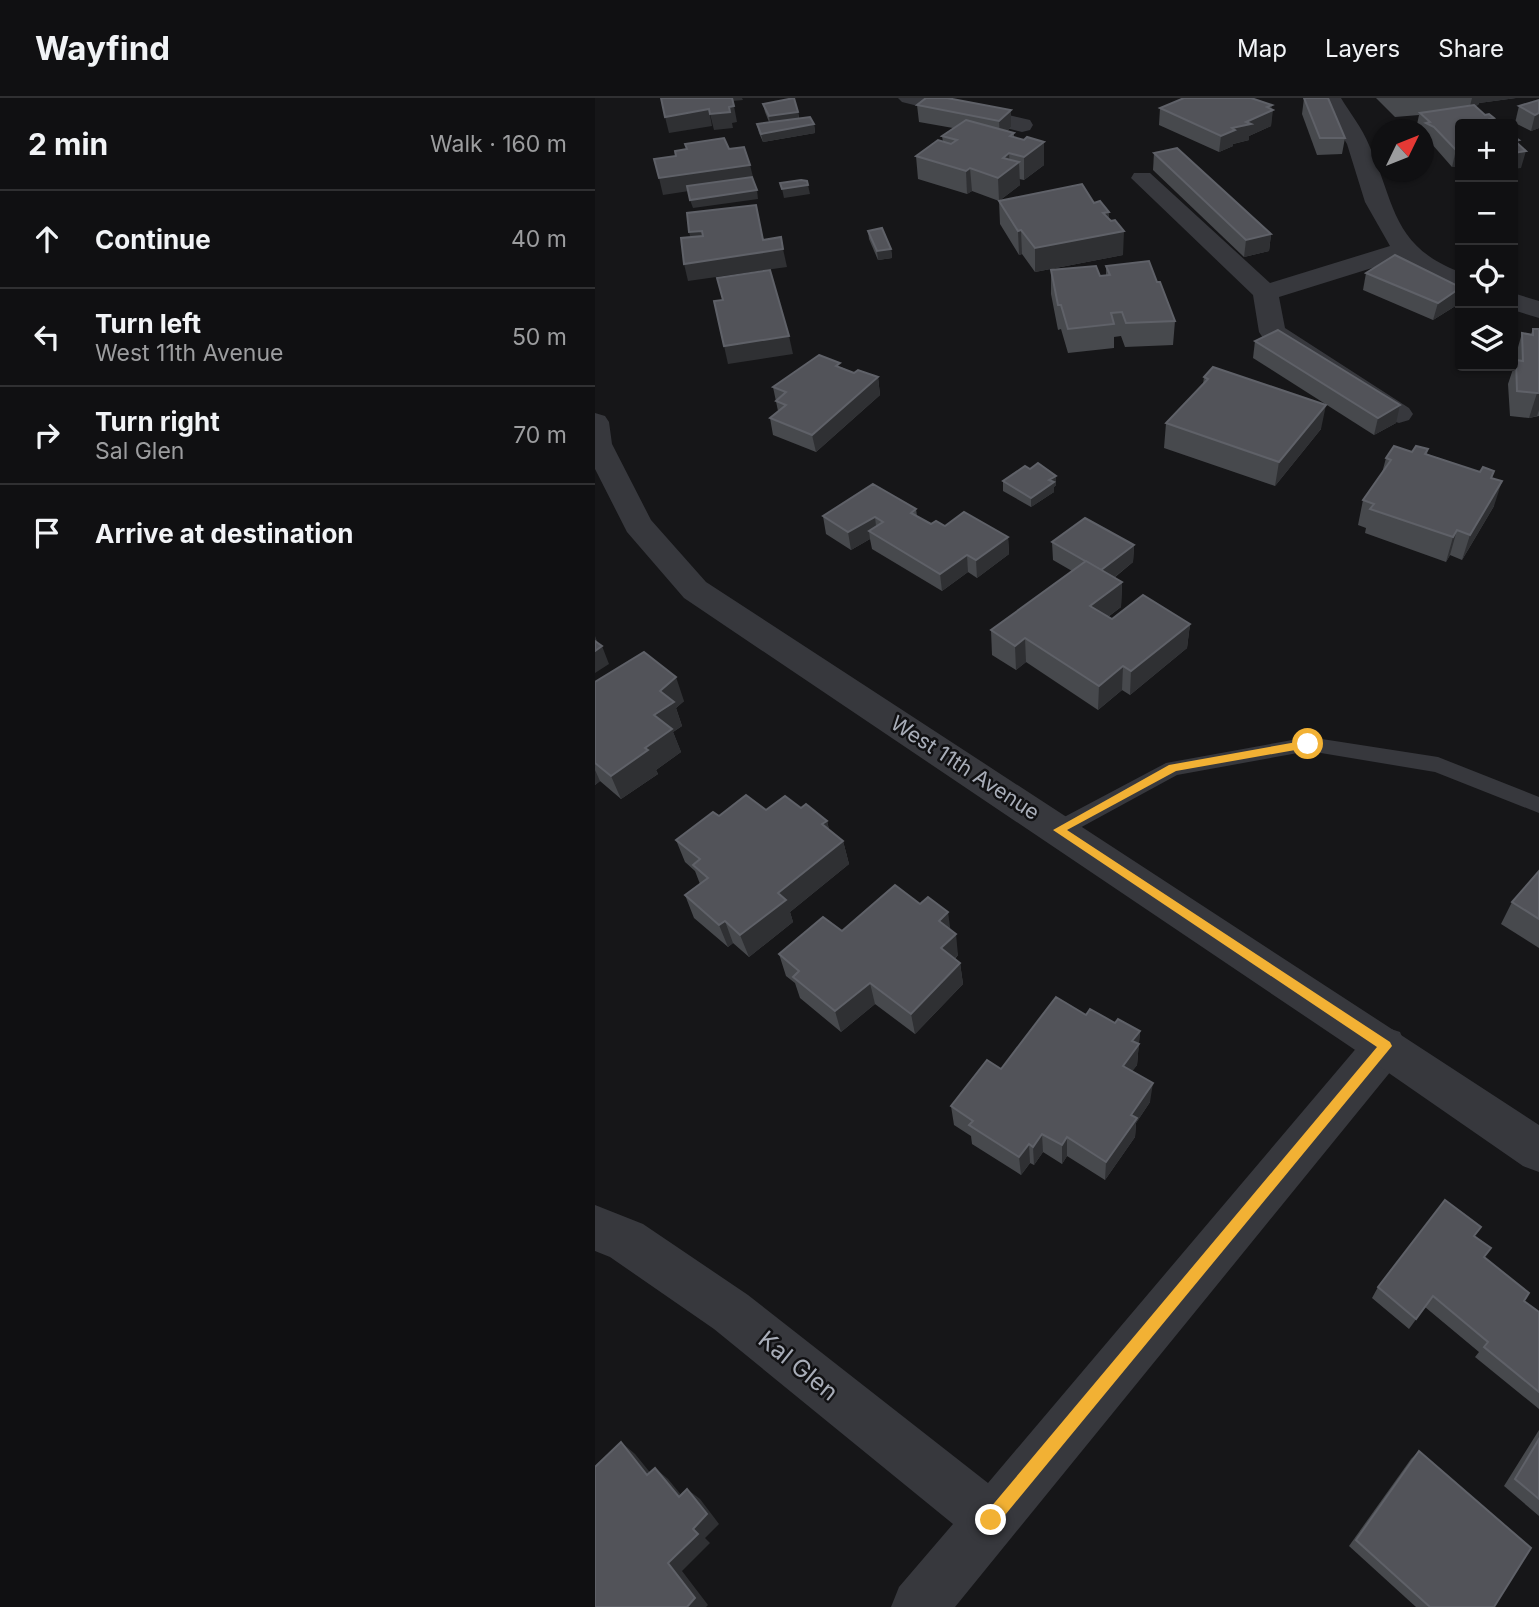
<!DOCTYPE html>
<meta charset="utf-8">
<style>
body{margin:0;font-family:Inter,sans-serif;background:#19191b;color:#f1f3f6}
.controls{position:absolute;right:21px;top:21px;display:grid;overflow:hidden;border-radius:7px;box-shadow:0 2px 5px #0004}
.controls button{width:63px;height:63px;display:grid;place-items:center;padding:0;border:0;border-bottom:2px solid #303032;background:#101012;color:#f1f3f6;font:35px sans-serif}
.compass{position:absolute;left:776px;top:21px;width:63px;height:63px;border-radius:50%;background:#101012;box-shadow:0 2px 5px #0004;rotate:47deg}
.stop{position:absolute;width:21px;height:21px;margin:-16px;border:5px solid #f2b134;border-radius:50%;background:#fff}
.stop.end{background:#f2b134;border-color:#fff;box-shadow:0 2px 7px #0008}
.list{margin:0;padding:0;list-style:none}
h2{display:flex;justify-content:space-between;align-items:center;height:91px;margin:0;padding:0 28px;font-size:30px}
h2 small{font-size:23px;font-weight:400;color:#9c9d9f}
.list li{display:grid;grid-template-columns:46px 1fr auto;gap:21px;align-items:center;box-sizing:border-box;height:98px;padding:0 28px;border-top:2px solid #303032}
.list b{display:block;font-size:26px;white-space:nowrap}
.list p{margin:0;font-size:23px;white-space:nowrap;color:#9c9d9f}
.list em{font-size:23px;font-style:normal;color:#9c9d9f}
.icon{flex:none;width:38px;height:38px;fill:none;stroke:currentColor;stroke-width:2;stroke-linecap:round;stroke-linejoin:round}
.map{position:relative;flex:none;width:944px;height:1509px;overflow:hidden}
header{display:flex;align-items:center;gap:42px;box-sizing:border-box;height:98px;padding:0 35px;background:#101012;border-bottom:2px solid #303032}
header strong{font-size:33px}
nav{display:flex;gap:38px;margin-inline-start:auto;font-size:24px}
main{display:flex}
aside{flex:1;background:#101012}
.map>svg:first-child{display:block}
.lines{fill:none;stroke-linecap:round;stroke-linejoin:round}
.service{fill:#37383d;fill-rule:evenodd}
.minor{fill:#37383d;fill-rule:evenodd}
.tertiary{fill:#37383d;fill-rule:evenodd}
.wall{fill:#47494d}
.shaded-wall{fill:#2f3033}
.building{fill:#525359;stroke:#5f6168;stroke-width:2}
.route{fill:#f2b134}
.labels{text-anchor:middle;stroke-width:5;stroke-linejoin:round;paint-order:stroke}
.street-label{font-size:21px;fill:#a8adb8;stroke:#111113}
.near-street-label{font-size:24px;fill:#a8adb8;stroke:#111113}
</style>
<header>
<strong>Wayfind</strong>
<nav><a>Map</a><a>Layers</a><a>Share</a></nav>
</header>
<main>
<aside>
<h2>2 min<small>Walk · 160 m</small></h2>
<ul class="list">
<li><svg class="icon" aria-label="ahead" viewBox="0 0 24 24"><path d="M12 20V5M6 11l6-6 6 6"/></svg><div><b>Continue</b></div><em>40 m</em></li>
<li><svg class="icon" aria-label="left" viewBox="0 0 24 24"><path d="M17 20v-9H6M10 6l-5 5 5 5"/></svg><div><b>Turn left</b><p>West 11th Avenue</p></div><em>50 m</em></li>
<li><svg class="icon" aria-label="right" viewBox="0 0 24 24"><path d="M7 20v-9h11M14 6l5 5-5 5"/></svg><div><b>Turn right</b><p>Sal Glen</p></div><em>70 m</em></li>
<li><svg class="icon" aria-label="arrive" viewBox="0 0 24 24"><path d="M6 21V4h12l-3 4 3 4H6"/></svg><div><b>Arrive at destination</b></div></li>
</ul>
</aside>
<div class="map">
<svg width="944" height="1509" viewBox="0 0 944 1509">
<rect width="100%" height="100%" fill="#161618"/>
<g class="lines">
<path class="service" d="M714 639 843 659 944 699V715L840 674 714 653 582 677 470 738 463 740 456 738 453 732 456 726 571 665Z"/>
<g class="minor">
<path d="M303 0H341L435 22 438 27 435 32 427 34 307 4Z"/>
<path d="M724 0H746C755 15 767 30 774 47 800 104 796 148 865 174V191L835 180 806 161 684 199 690 230 814 310 818 316 814 322 804 325 794 322 668 240 664 234 658 197 536 80 539 75H555L675 185 795 148 770 104 752 46Z"/>
<path d="M918 195 944 203V220L918 212Z"/>
<path d="M790 929 805 934 811 948 805 962 360 1509H296L304 1489 358 1426 119 1231 15 1159 0 1153V1107L48 1126 153 1197 393 1385 775 934Z"/>
</g>
<path class="tertiary" d="M0 315 10 318 14 324 17 346 56 422 111 484 944 1027V1074L928 1068 775 962 89 500 32 434 0 371Z"/>
</g>
<g class="wall">
<path d="M709 0 750 40 747 56 722 57 707 16Z"/>
<path d="M781 0H921L884 5 883 7 880 8 890 17 899 20 898 24 865 26V73L860 69H857L836 45 829 41V32L821 31 824 17 800 19Z"/>
<path d="M944 2V30L936 33 920 25 924 8Z"/>
<path d="M168 6 203 14 204 20 219 26 220 35 168 44 164 35 162 26 174 24 170 14Z"/>
<path d="M322 7 416 12V29L412 33 419 35V39L449 67 429 82 424 81 425 87 404 103 499 105 514 121 528 157 440 174 427 156 424 157 405 126 404 103 377 93 372 96 323 81 321 58 348 44 347 38 358 30 324 24Z"/>
<path d="M565 10 677 11 676 28 654 38V42L638 46V48L624 54 564 27Z"/>
<path d="M559 55 676 136 674 153 649 159 558 72Z"/>
<path d="M273 133 296 151 297 160 283 162 274 141Z"/>
<path d="M511 168 562 184 580 223 578 247 530 249 526 238 519 239V250L473 255 466 231 463 232 456 196V172L505 178 511 177Z"/>
<path d="M771 175 865 189 862 207 838 222 768 192Z"/>
<path d="M938 231H944V318L934 320 915 318 913 286 920 265V260L927 235 936 236Z"/>
<path d="M660 243 801 325 779 337 658 260Z"/>
<path d="M246 269 259 275 283 279 285 297 221 354 178 337 175 320 183 313 178 289Z"/>
<path d="M609 279 726 331 680 388 569 350 571 325 608 286Z"/>
<path d="M833 351 832 356 885 374 899 373 897 380 899 408 867 462 855 457 851 464 770 435 771 430 763 427 768 402 787 375 791 360Z"/>
<path d="M435 371 461 378V387L459 389V394L436 409 408 393V383Z"/>
<path d="M321 411 322 418 336 426 413 439 414 456 382 480 373 474 347 493 277 451 275 441 256 452 231 436 228 418Z"/>
<path d="M457 444 539 447 538 464 519 480 527 484 526 509 513 519 517 521 595 526 592 550 535 597 527 592 503 612 431 564 421 572 397 557 396 532 477 473 458 462Z"/>
<path d="M0 584 89 603 81 610 87 628 78 634 86 654 61 672 63 676 26 701 5 683 0 687Z"/>
<path d="M206 710 232 723 234 732 248 743 254 766 195 814 198 824 154 859 138 845 133 849 99 820 90 797 105 786 100 773 90 764 81 742 124 718 171 712Z"/>
<path d="M944 773V850L906 826 917 804Z"/>
<path d="M355 832 363 857 360 861 365 865 368 886 320 936 280 906 246 934 205 900 200 885 191 878 184 856 247 833Z"/>
<path d="M491 917 545 933 542 967 537 973 555 1004 541 1025 540 1039 510 1082 472 1058 467 1066 448 1054 439 1067 435 1065 426 1077 377 1046 376 1038 359 1027 356 1008 406 971Z"/>
<path d="M879 1138 889 1159 929 1203 944 1214V1311L880 1259 884 1254 830 1209 814 1231 777 1200 783 1189Z"/>
<path d="M944 1332V1418L909 1388Z"/>
<path d="M824 1353 899 1509H821L754 1448 816 1361Z"/>
</g>
<g class="shaded-wall">
<path d="M136 0H147L148 2 137 3Z"/>
<path d="M877 0H921L884 5 883 7 875 8Z"/>
<path d="M677 7 676 13 678 12 676 28 654 38V42L638 46V48L624 54 626 38 637 30 651 24 672 9Z"/>
<path d="M139 8 142 24 137 25 138 30 119 32 115 16 134 9Z"/>
<path d="M114 11 117 28 74 35 70 19Z"/>
<path d="M416 12V29L405 40 404 23Z"/>
<path d="M203 14 204 23 175 27 174 18Z"/>
<path d="M944 15V30L936 33 940 17Z"/>
<path d="M219 26 220 35 168 44 166 36Z"/>
<path d="M924 42 920 55 931 53 926 70 918 71V51L920 43Z"/>
<path d="M449 44V67L429 82V59Z"/>
<path d="M861 52H864L860 69H857Z"/>
<path d="M414 55 415 71 424 64 425 87 404 103 403 80 408 60Z"/>
<path d="M155 67 159 83 68 97 64 80Z"/>
<path d="M375 70 377 93 372 96 371 73Z"/>
<path d="M213 87 215 96 189 100 187 91Z"/>
<path d="M162 92 163 101 98 110 95 102Z"/>
<path d="M514 114V136L529 133 528 157 440 174V150L508 115Z"/>
<path d="M426 132 427 156 424 157 423 133Z"/>
<path d="M107 133 111 150 98 151 94 134Z"/>
<path d="M676 136 674 153 649 159 651 142Z"/>
<path d="M188 151 192 169 93 183 89 166Z"/>
<path d="M296 151 297 160 283 162 282 153Z"/>
<path d="M865 190 862 207 838 222 843 205Z"/>
<path d="M194 238 198 256 133 266 129 248Z"/>
<path d="M283 279 285 297 221 354 217 337Z"/>
<path d="M942 295H944V312L942 318 934 320Z"/>
<path d="M731 307 726 331 680 388 684 364Z"/>
<path d="M805 307 801 325 779 337 783 320Z"/>
<path d="M461 378V387L459 389V394L436 409V400L454 382Z"/>
<path d="M907 383 899 408 867 462 875 437Z"/>
<path d="M280 419 282 437 274 433 275 441 256 452 253 434Z"/>
<path d="M862 432 855 457 851 464 858 439Z"/>
<path d="M413 439 414 456 382 480 381 462Z"/>
<path d="M539 447 538 464 506 490V472Z"/>
<path d="M372 457 373 474 347 493 345 476Z"/>
<path d="M527 484 526 509 495 532V508Z"/>
<path d="M595 526 592 550 535 597 536 573Z"/>
<path d="M0 538 5 550 7 548 14 566 0 575Z"/>
<path d="M430 540 431 564 421 572 420 548Z"/>
<path d="M528 568 527 592 503 612 504 588Z"/>
<path d="M81 579 89 603 81 610 87 628 78 634 86 654 61 672 63 676 26 701 16 678 50 650 65 593Z"/>
<path d="M0 672 5 683 0 687Z"/>
<path d="M232 723 238 746 227 726Z"/>
<path d="M248 743 254 766 195 814 198 824 154 859 145 837 183 795Z"/>
<path d="M353 814 356 836 344 823Z"/>
<path d="M130 823 138 845 133 849 124 827Z"/>
<path d="M361 836 363 857 349 871 346 850Z"/>
<path d="M365 865 368 886 320 936 316 916Z"/>
<path d="M275 885 280 906 246 934 240 913Z"/>
<path d="M545 933 542 967 527 987 528 968 537 943Z"/>
<path d="M558 985 555 1004 541 1025 540 1039 510 1082 511 1064 536 1017Z"/>
<path d="M447 1036 448 1054 439 1067 438 1049Z"/>
<path d="M472 1039V1058L467 1066V1047Z"/>
<path d="M434 1046 435 1065 426 1077 424 1059Z"/>
<path d="M26 1344 40 1356 66 1388 52 1377Z"/>
<path d="M60 1370 73 1381 96 1409 84 1399Z"/>
<path d="M92 1391 105 1401 124 1426 110 1440 115 1445 87 1473 113 1507 111 1509H92L73 1465 98 1431Z"/>
</g>
<g class="building">
<path d="M66 0H137L139 8 134 9 135 14 115 16 114 11 70 19Z"/>
<path d="M199 0 203 14 174 18 168 6Z"/>
<path d="M331 0H352L416 12 404 23 322 7Z"/>
<path d="M589 0H656L677 7 672 9 678 12 651 24 656 26 637 30 640 32 626 38 565 10Z"/>
<path d="M709 0H733L750 40H725Z"/>
<path d="M944 2V15L940 17 924 8Z"/>
<path d="M879 7 890 17 894 16 899 20 895 21 901 26H865V53L861 52 839 29 831 25 835 24 825 15Z"/>
<path d="M215 19 219 26 166 36 162 26Z"/>
<path d="M371 22 419 35 415 38 429 42 432 39 449 44 429 59 414 55 408 60 424 64 403 80 375 70 371 73 321 58 343 42 356 46 362 42 347 38Z"/>
<path d="M918 38 924 42 920 43 931 53 918 55Z"/>
<path d="M129 40 134 51 149 49 155 67 64 80 59 61 81 58 80 53 92 51 90 46Z"/>
<path d="M582 50 676 136 651 142 559 55Z"/>
<path d="M157 79 162 92 95 102 92 88Z"/>
<path d="M206 82 212 83 213 87 187 91 185 85Z"/>
<path d="M487 86 499 105 505 103 514 114 508 115 516 123 520 122 529 133 440 150 426 132 423 133 404 103Z"/>
<path d="M161 107 168 142 186 139 188 151 89 166 86 140 108 138 107 133 94 134 92 115Z"/>
<path d="M287 130 296 151 282 153 273 133Z"/>
<path d="M800 157 865 189V190L843 205 771 175Z"/>
<path d="M554 163 562 184H565L580 223 531 225 527 214 516 215 519 226 473 231 466 207H463L456 172 501 168 505 178 515 177 511 168Z"/>
<path d="M175 172 194 238 129 248 119 203 128 202 122 180Z"/>
<path d="M938 231H944V295H942L922 293 921 262 928 263 927 235 938 237Z"/>
<path d="M683 232 805 307 783 320 660 243Z"/>
<path d="M224 257 245 265 241 268 259 275 263 272 283 279 217 337 175 320 191 307 181 303 191 294 178 289Z"/>
<path d="M618 269 731 307 684 364 571 325 613 281 609 279Z"/>
<path d="M799 348 817 354 821 348 833 351 830 356 885 374 888 369 899 373 896 380 907 383 875 437 862 432 858 439 775 411 779 406 768 402 796 362 791 360Z"/>
<path d="M443 365 461 378 454 382 459 384 436 400 408 383 430 368 435 371Z"/>
<path d="M278 386 321 411 316 415 336 426 341 423 350 428 369 414 413 439 381 462 372 457 345 476 274 433 288 424 280 419 253 434 228 418Z"/>
<path d="M490 420 539 447 506 472 457 444Z"/>
<path d="M491 463 527 484 495 508 517 521 548 497 595 526 536 573 528 568 504 588 430 540 420 548 396 532Z"/>
<path d="M0 543 7 548 0 553Z"/>
<path d="M49 554 81 579 65 593 79 604 59 617 77 631 50 650 53 652 16 678 0 665V584Z"/>
<path d="M151 697 171 712 190 698 206 710 211 706 232 723 227 726 248 743 183 795 191 802 145 837 130 823 124 827 90 797 113 780 98 767 105 761 81 742 118 714 124 718Z"/>
<path d="M944 773V821L917 804Z"/>
<path d="M300 787 325 806 333 799 353 814 344 823 361 836 346 850 365 865 316 916 275 885 240 913 198 879 204 873 184 856 228 819 247 833Z"/>
<path d="M461 899 491 917 495 911 520 925 523 921 545 933 537 943 544 946 528 968 558 985 536 1017 542 1020 511 1064 472 1039 467 1047 447 1036 438 1049 434 1046 424 1059 374 1027 378 1023 356 1008 392 962 406 971Z"/>
<path d="M850 1102 886 1129 879 1138 896 1150 889 1159 934 1195 929 1203 944 1214V1294L889 1249 893 1244 838 1198 821 1221 783 1189Z"/>
<path d="M944 1341V1401L920 1381Z"/>
<path d="M26 1344 52 1377 60 1370 84 1399 92 1391 112 1416 98 1431 103 1436 73 1465 100 1500 92 1509H0V1369Z"/>
<path d="M824 1353 936 1450 899 1509H835L761 1442Z"/>
</g>
<path class="route" d="M713 642 719 646 717 649 581 673 472 732 795 944 797 948 401 1428 396 1430 390 1428 388 1422 390 1416 782 949 458 732 574 667Z"/>
<g class="labels">
<g class="street-label">
<text transform="translate(370 670) rotate(33)" y="7">West 11th Avenue</text>
</g>
<g class="near-street-label">
<text transform="translate(203 1268) rotate(39)" y="8">Kal Glen</text>
</g>
</g>
</svg>
<div class="controls">
<button>+</button>
<button>−</button>
<button><svg class="icon" aria-label="locate" viewBox="0 0 24 24"><circle cx="12" cy="12" r="6"/><path d="M12 2v4M12 18v4M2 12h4M18 12h4"/></svg></button>
<button><svg class="icon" aria-label="layers" viewBox="0 0 24 24"><path d="M12 4l9 5-9 5-9-5zM3 14l9 5 9-5"/></svg></button>
</div>
<svg class="compass" viewBox="-18 -18 36 36"><path d="M0-13l5 13h-10z" fill="#e53935"/><path d="M0 13l5-13h-10z" fill="#9c9d9f"/></svg>
<div class="stop" style="left:713px;top:646px"></div>
<div class="stop end" style="left:396px;top:1422px"></div>
</div>
</main>
